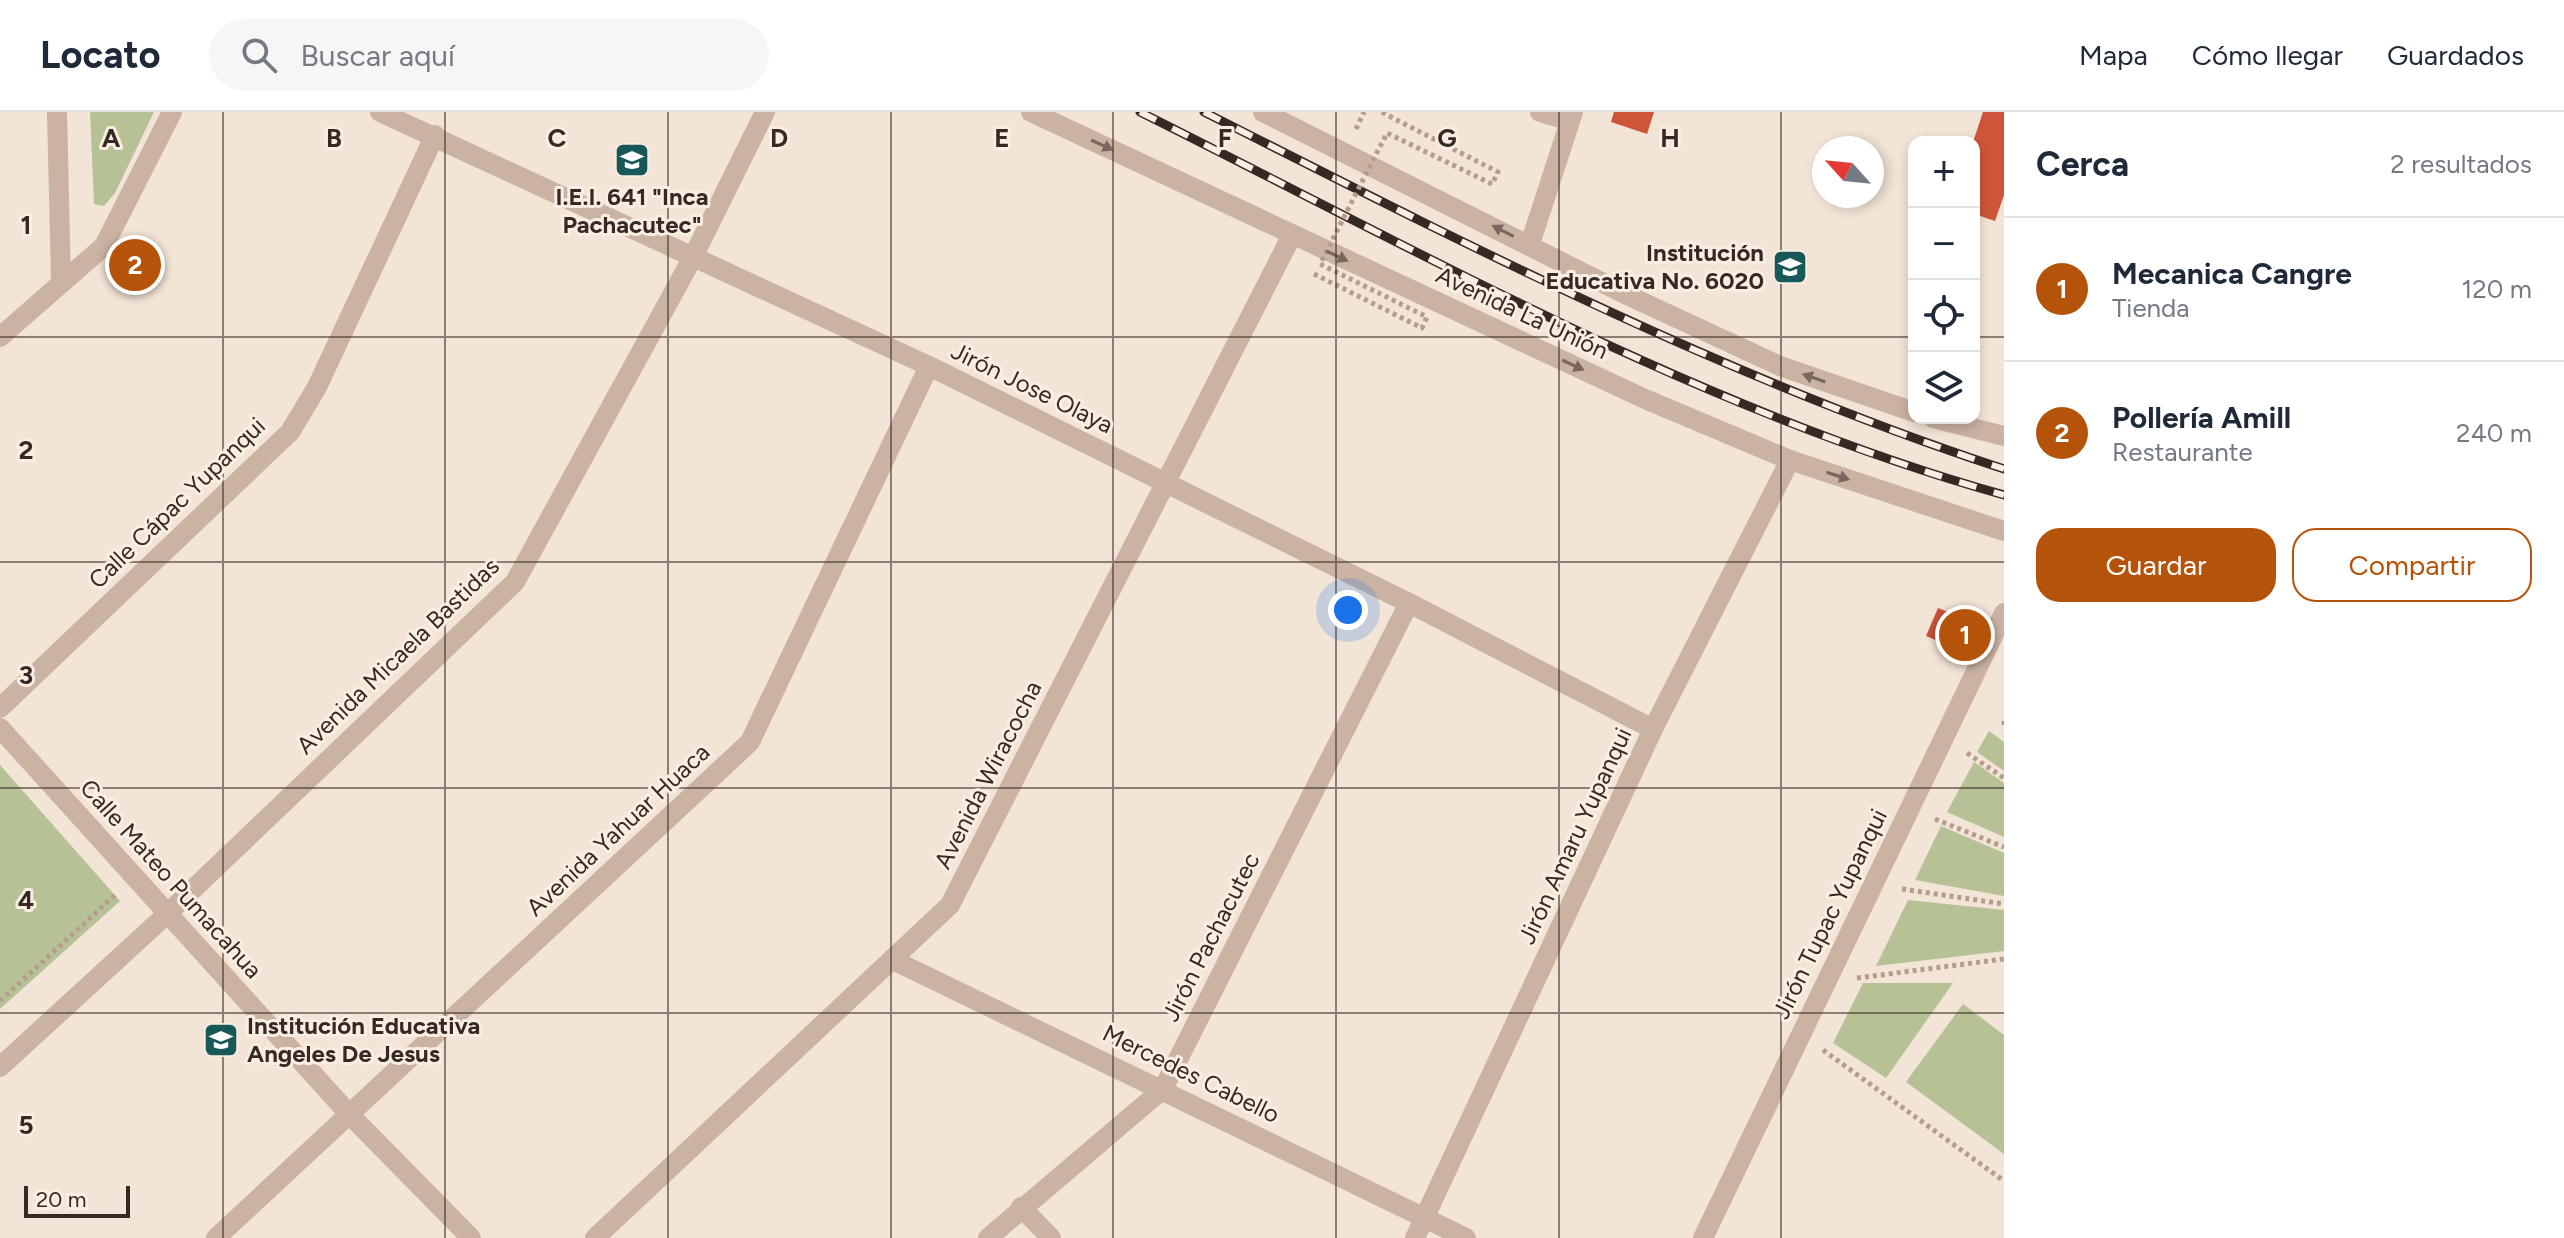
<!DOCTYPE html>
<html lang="es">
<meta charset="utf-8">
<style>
body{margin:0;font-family:Figtree,sans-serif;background:#f6f6f7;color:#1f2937}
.controls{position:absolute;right:24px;top:24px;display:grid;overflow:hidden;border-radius:16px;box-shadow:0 4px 12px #0003}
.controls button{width:72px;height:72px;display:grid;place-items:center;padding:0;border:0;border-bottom:2px solid #e0e1e3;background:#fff;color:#1f2937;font:40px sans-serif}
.compass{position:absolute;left:1812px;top:24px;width:72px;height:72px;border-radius:50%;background:#fff;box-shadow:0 4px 12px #0003;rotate:297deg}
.scale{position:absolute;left:24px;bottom:20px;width:106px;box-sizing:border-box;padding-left:8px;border:4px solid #352925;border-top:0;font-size:22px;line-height:28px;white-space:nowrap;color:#352925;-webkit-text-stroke:6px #faeee3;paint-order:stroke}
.you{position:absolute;left:1348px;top:498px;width:28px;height:28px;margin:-20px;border:6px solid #fff;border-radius:50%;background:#1a73e8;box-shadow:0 0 0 12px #1a73e833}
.badge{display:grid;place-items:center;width:52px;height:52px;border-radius:50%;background:#b45309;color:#fff;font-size:26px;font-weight:700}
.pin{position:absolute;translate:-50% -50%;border:4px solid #fff;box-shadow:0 2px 8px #0006}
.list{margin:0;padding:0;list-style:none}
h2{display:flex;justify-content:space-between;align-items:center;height:104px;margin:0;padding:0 32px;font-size:34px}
h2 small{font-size:26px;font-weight:400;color:#747a83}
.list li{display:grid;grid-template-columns:52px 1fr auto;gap:24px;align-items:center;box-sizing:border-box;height:144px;padding:0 32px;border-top:2px solid #e0e1e3}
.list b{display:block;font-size:30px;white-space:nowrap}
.list p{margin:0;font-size:26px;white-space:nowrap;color:#747a83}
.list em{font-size:26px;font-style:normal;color:#747a83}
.actions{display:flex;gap:16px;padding:24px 32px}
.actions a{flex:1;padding:18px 0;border:2px solid #b45309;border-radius:24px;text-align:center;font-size:28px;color:#b45309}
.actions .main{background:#b45309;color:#fff}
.icon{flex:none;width:44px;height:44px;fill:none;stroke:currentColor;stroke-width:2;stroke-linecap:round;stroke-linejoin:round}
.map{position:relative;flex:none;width:2004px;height:1126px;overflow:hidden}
header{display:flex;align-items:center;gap:48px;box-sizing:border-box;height:112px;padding:0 40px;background:#fff;border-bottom:2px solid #e0e1e3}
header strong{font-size:38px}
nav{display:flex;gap:44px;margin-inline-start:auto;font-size:28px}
.search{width:560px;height:72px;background:#f6f6f7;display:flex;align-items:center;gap:20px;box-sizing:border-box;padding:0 28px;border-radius:44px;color:#747a83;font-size:30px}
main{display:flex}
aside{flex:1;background:#fff}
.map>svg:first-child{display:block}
.green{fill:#b6c296}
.building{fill:#cd553a}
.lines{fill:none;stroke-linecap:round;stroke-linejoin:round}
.path{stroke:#b69c8d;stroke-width:5;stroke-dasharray:4 4;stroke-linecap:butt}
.minor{stroke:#cbb3a3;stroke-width:20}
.tertiary{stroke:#cbb3a3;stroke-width:20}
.rail-casing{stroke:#352925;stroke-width:9}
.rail{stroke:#faeee3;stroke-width:6;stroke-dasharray:18;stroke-linecap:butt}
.path-bridge{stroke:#b69c8d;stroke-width:5;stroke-dasharray:4 4;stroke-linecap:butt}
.oneway{fill:#78675e}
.grid{fill:none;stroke:#352925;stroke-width:2;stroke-opacity:0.55}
.labels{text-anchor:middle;stroke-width:6;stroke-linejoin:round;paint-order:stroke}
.poi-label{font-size:24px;font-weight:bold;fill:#352925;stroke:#faeee3}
.street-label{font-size:24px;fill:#352925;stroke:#faeee3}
.grid-label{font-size:26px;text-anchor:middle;font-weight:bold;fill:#352925;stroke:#faeee3;stroke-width:6;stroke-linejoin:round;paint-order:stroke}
</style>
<header>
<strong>Locato</strong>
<div class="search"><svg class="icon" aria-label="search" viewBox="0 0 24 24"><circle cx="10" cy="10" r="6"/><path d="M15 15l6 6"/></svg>Buscar aquí</div>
<nav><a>Mapa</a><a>Cómo llegar</a><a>Guardados</a></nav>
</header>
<main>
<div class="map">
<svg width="2004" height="1126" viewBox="0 0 2004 1126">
<rect width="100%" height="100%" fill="#f2e4d7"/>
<g class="green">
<path d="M90 0H154L115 81 104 94 94 92Z"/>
<path d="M1989 619 2004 630V659L1977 640Z"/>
<path d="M1974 650 2004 671V725L1947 700Z"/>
<path d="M0 653 120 789 0 897Z"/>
<path d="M1941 714 2004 741V784L1915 768Z"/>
<path d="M1908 788 2004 798V839L1876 854Z"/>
<path d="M1863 871H1953L1886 966 1833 931Z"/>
<path d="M1963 892 2004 923V1042L1906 970Z"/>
</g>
<g class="building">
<path d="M1614 0H1654L1647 22 1611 10Z"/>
<path d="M1983 0H2004V83L1995 109 1974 102 1973 30Z"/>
<path d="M1938 496 1977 512 1964 540 1926 524Z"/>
</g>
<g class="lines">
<g class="path">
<path d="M1382 0 1391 5"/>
<path d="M1356 17 1364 0"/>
<path d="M2004 609V616"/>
<path d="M1967 641 2004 666"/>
<path d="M1935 707 2004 735"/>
<path d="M1902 777 2004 792"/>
<path d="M1857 866 2004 847"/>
<path d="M0 889 116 782"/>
<path d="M1823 938 2004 1069"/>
</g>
<g class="minor">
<path d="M57 0 61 170"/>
<path d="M380 0 929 254 1409 491 1653 617"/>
<path d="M1540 0 1570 9"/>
<path d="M1530 132 1573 0"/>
<path d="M0 225 104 134 172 0"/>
<path d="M0 596 290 320 317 275 435 23"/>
<path d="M0 616 350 1003 471 1126"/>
<path d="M893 848 1466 1126"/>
<path d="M0 955 167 802 515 470 693 145 765 0"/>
<path d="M1021 1095 1051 1126"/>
<path d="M216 1126 750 630 929 254"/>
<path d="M595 1126 950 793 1292 123"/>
<path d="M988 1126 1163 977 1409 491"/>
<path d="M1415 1126 1653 617 1790 348"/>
<path d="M1703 1126 2004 501"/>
</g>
<g class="tertiary">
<path d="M1031 0 1645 287 1790 348 2004 419"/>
<path d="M1263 0 1627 183 1780 254 1914 300"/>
<path d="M1933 306 2004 324"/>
</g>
<g class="rail-casing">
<g id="rail">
<path d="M1140 0C1421 140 1700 298 2004 383"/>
<path d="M1204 0C1465 132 1725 266 2004 357"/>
</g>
</g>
<use href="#rail" class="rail"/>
<path class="path-bridge" d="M1314 162 1422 216 1427 205 1320 152 1387 21 1492 72 1498 60 1391 5"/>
</g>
<defs><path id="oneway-solid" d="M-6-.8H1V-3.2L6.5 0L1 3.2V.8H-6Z" transform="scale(2)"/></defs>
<g class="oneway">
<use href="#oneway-solid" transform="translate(1102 33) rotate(25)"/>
<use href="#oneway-solid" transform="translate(1503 119) rotate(-153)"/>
<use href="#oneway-solid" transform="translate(1337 144) rotate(25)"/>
<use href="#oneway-solid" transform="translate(1573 253) rotate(25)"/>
<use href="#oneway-solid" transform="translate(1814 266) rotate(-161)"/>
<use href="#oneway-solid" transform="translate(1838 364) rotate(18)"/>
</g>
<path class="grid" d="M223 0V1126M445 0V1126M668 0V1126M891 0V1126M1113 0V1126M1336 0V1126M1559 0V1126M1781 0V1126M0 225H1914M1974 225H2004M0 450H2004M0 676H2004M0 901H2004"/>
<defs>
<g id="school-square" transform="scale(1.8)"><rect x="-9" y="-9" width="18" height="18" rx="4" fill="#195858" stroke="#faeee3"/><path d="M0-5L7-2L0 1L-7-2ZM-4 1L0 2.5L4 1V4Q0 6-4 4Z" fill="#fff"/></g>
</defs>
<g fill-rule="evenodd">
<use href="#school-square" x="632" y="48"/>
<use href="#school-square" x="1790" y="155"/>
<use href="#school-square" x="221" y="928"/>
</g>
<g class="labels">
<g class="poi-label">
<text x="632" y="93">I.E.I. 641 "Inca<tspan x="632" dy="28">Pachacutec"</tspan></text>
<text x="1764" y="149" text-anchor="end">Institución<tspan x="1764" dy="28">Educativa No. 6020</tspan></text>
<text x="247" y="922" text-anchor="start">Institución Educativa<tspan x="247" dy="28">Angeles De Jesus</tspan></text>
</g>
<g class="street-label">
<text transform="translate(1522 201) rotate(25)" y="8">Avenida La Unión</text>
<text transform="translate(1032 276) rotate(26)" y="8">Jirón Jose Olaya</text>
<text transform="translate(177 391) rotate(-44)" y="8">Calle Cápac Yupanqui</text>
<text transform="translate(398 544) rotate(-44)" y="8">Avenida Micaela Bastidas</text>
<text transform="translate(988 663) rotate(-63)" y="8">Avenida Wiracocha</text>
<text transform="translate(618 718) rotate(-43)" y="8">Avenida Yahuar Huaca</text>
<text transform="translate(1575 724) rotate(-65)" y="8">Jirón Amaru Yupanqui</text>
<text transform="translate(171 767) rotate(48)" y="8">Calle Mateo Pumacahua</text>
<text transform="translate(1830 802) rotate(-64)" y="8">Jirón Tupac Yupanqui</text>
<text transform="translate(1211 825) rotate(-63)" y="8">Jirón Pachacutec</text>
<text transform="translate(1191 962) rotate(26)" y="8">Mercedes Cabello</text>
</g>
</g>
<g class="grid-label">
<text x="111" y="35">A</text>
<text x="334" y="35">B</text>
<text x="557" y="35">C</text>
<text x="779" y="35">D</text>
<text x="1002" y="35">E</text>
<text x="1225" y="35">F</text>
<text x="1447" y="35">G</text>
<text x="1670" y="35">H</text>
<text x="26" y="122">1</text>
<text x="26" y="347">2</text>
<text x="26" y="572">3</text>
<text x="26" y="797">4</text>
<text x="26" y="1022">5</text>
</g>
</svg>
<div class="controls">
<button>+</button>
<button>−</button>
<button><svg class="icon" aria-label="locate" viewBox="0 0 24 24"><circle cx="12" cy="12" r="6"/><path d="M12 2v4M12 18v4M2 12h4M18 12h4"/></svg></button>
<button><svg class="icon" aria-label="layers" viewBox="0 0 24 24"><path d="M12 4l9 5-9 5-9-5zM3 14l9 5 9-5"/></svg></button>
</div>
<svg class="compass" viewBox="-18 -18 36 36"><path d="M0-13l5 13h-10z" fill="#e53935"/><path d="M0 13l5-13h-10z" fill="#747a83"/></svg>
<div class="scale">20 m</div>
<div class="you"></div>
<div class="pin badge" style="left:1965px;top:523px">1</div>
<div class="pin badge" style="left:135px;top:153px">2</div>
</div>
<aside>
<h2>Cerca<small>2 resultados</small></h2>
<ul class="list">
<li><span class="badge">1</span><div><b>Mecanica Cangre</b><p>Tienda</p></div><em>120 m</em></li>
<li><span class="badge">2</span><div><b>Pollería Amill</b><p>Restaurante</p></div><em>240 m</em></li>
</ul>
<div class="actions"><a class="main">Guardar</a><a>Compartir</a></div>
</aside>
</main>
